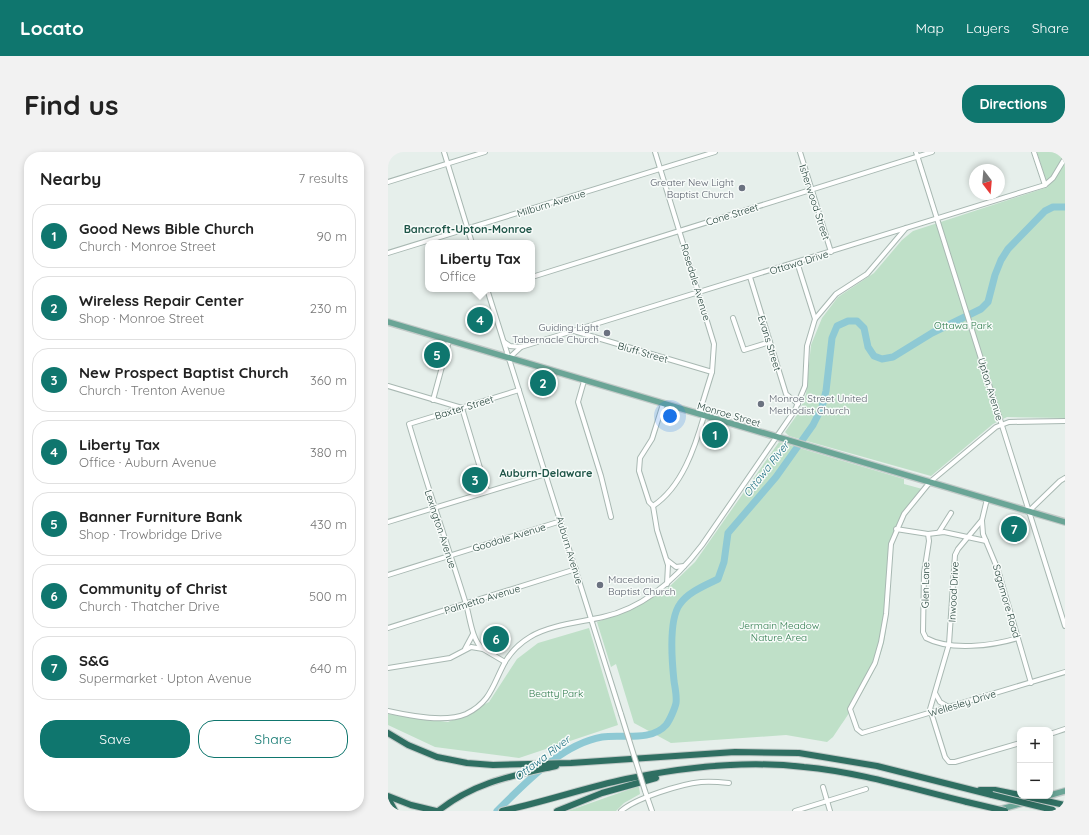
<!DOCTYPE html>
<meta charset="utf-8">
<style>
body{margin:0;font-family:Quicksand,sans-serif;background:#f2f2f2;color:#222}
.controls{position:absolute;right:12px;bottom:12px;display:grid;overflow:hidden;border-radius:8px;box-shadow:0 2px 6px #0003}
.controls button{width:36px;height:36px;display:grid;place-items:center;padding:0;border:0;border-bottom:1px solid #e0e0e0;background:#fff;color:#222;font:20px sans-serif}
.compass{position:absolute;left:581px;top:12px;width:36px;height:36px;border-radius:50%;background:#fff;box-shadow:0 2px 6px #0003;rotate:164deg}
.you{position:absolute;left:282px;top:264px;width:14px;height:14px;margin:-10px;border:3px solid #fff;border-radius:50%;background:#1a73e8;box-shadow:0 0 0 6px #1a73e833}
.badge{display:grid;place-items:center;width:26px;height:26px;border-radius:50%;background:#0f766e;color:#fff;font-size:13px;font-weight:700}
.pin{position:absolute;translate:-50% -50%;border:2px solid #fff;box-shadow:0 1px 4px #0006}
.popup{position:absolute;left:37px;top:88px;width:110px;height:52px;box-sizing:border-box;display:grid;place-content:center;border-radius:8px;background:#fff;filter:drop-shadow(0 1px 3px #0005);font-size:13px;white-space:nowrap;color:#767676}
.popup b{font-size:15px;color:#222}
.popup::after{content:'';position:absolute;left:50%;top:100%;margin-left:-8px;border:8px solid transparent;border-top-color:#fff}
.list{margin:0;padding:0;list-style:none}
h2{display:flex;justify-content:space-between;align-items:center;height:52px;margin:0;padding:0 16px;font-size:17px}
h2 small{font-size:13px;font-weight:400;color:#767676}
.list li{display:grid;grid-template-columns:26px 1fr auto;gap:12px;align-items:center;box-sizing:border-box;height:64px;margin:0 8px 8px;padding:0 8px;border:1px solid #e0e0e0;border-radius:16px}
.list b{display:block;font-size:15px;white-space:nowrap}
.list p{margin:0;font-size:13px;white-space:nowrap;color:#767676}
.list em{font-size:13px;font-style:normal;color:#767676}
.actions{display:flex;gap:8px;padding:12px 16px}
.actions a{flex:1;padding:9px 0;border:1px solid #0f766e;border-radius:16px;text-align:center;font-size:14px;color:#0f766e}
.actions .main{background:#0f766e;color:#fff}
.map{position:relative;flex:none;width:677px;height:659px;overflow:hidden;border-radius:16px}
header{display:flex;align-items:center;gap:24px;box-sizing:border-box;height:56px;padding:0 20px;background:#0f766e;color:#fff}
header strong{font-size:19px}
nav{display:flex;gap:22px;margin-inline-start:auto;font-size:14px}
.intro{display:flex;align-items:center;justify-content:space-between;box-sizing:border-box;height:96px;padding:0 24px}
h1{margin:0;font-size:28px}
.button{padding:10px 18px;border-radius:16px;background:#0f766e;color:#fff;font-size:14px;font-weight:700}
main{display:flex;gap:24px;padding:0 24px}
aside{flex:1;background:#fff;border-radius:16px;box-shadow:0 2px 6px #0003}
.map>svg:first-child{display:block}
.green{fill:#bfe0c8}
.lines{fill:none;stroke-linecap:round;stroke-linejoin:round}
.river{stroke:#8ec9d4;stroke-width:7}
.minor-casing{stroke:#a8b8b2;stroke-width:6}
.major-casing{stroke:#c2cac8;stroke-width:8}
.highway-casing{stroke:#c2cac8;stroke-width:8}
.minor{stroke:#fff;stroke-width:4}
.major{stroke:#6aa596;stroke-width:5.5}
.highway{stroke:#2f6f62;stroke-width:6}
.minor-bridge-casing{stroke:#a8b8b2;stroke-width:6;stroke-linecap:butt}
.highway-bridge-casing{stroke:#c2cac8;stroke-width:8;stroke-linecap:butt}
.minor-bridge{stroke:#fff;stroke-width:4}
.highway-bridge{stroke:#2f6f62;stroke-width:6}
.worship-dot{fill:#6b7280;stroke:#f7fbf9;stroke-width:1.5}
.labels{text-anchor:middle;stroke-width:3;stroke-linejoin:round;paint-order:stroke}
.worship-label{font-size:10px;fill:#5b616d;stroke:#f7fbf9;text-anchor:end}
.street-label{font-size:10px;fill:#24423a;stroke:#f7fbf9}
.park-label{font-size:10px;fill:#2d7a4b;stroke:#f7fbf9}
.neighbourhood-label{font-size:11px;font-weight:bold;fill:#1f5548;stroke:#f7fbf9}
.water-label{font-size:11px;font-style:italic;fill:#1c6f80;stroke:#f7fbf9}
</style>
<header>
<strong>Locato</strong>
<nav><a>Map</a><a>Layers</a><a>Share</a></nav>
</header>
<div class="intro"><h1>Find us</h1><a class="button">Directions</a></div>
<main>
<aside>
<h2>Nearby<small>7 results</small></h2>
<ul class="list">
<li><span class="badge">1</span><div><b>Good News Bible Church</b><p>Church · Monroe Street</p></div><em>90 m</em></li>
<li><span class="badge">2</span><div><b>Wireless Repair Center</b><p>Shop · Monroe Street</p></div><em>230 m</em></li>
<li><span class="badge">3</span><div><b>New Prospect Baptist Church</b><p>Church · Trenton Avenue</p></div><em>360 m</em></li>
<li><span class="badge">4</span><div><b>Liberty Tax</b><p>Office · Auburn Avenue</p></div><em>380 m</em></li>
<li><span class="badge">5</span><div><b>Banner Furniture Bank</b><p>Shop · Trowbridge Drive</p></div><em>430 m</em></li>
<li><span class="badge">6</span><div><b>Community of Christ</b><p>Church · Thatcher Drive</p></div><em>500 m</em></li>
<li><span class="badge">7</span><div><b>S&amp;G</b><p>Supermarket · Upton Avenue</p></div><em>640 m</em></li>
</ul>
<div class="actions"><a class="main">Save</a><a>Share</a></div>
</aside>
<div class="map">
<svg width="677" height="659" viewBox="0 0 677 659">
<rect width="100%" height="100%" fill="#e6efeb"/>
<g class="green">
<path d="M649 0H677V266L619 265 605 272 543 324 401 284 397 280 411 260 418 242 423 193 434 166 450 145 486 121 514 88 525 79 660 35Z"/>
<path d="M391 290 516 327V332L538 338C527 351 516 363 510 378 496 413 504 453 496 490 487 526 465 555 445 585L439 590 398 583 283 591 246 571 228 512 223 515 209 470 249 455 281 435 307 410Z"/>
<path d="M201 476 230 573 131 606 47 595 0 573V562L60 570 101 550 129 507 150 491Z"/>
<path d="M248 635H251L252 642 236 651 228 659H180Z"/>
</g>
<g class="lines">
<path class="river" d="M109 659C137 631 174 592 214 585 234 582 263 590 278 573 282 568 287 556 288 551 289 544 287 536 286 529 284 510 280 468 292 452 300 440 318 433 330 427L336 410 340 381 388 325 425 273 434 255 438 239 444 186 449 174 460 169H469L476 176 480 195 486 204 494 207 505 205 544 181 593 157 600 150 607 123 613 108 620 97 657 59 665 55H677"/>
<g class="minor-casing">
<g id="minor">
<path d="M56 0 84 91"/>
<path d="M267 0 326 192 324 220 311 262"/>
<path d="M412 0 443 100"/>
<path d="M528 0 677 474"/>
<path d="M646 0 657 33"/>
<path d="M0 30 97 0"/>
<path d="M0 101 327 0"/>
<path d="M409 110 427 167"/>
<path d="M144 125 544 0"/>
<path d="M362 125 398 242 410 252"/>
<path d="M99 137 233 562"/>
<path d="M345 166 356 198 382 190"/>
<path d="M186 179 324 220"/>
<path d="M116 190 122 194 133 195"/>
<path d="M121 206 133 195 657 33 665 26 677 6"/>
<path d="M196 229 190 250 213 324 223 365"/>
<path d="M0 234 74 256 99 339"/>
<path d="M45 248 61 189"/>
<path d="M275 252 264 287 252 306 251 319 261 350 265 354 269 378 280 413 279 432"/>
<path d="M677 269 621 270 608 275 542 330 516 362 503 392 498 462 493 490 487 511 462 557 469 577 474 581 677 520"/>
<path d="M599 347 594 368 570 397 567 403 561 492 542 557 557 605 561 610H567L632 591"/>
<path d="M265 354C294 335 307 295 316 264"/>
<path d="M640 360 672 329 677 326"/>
<path d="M594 369 595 382 610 418 643 531"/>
<path d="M0 370 158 322"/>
<path d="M508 377 540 382 556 380 598 389"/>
<path d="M551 380 563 361"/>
<path d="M540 382 541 389 536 421 535 480 538 486C562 499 604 494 630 486"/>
<path d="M279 408 288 415 296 414"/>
<path d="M0 423 173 369"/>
<path d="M0 476 188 417"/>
<path d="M77 497 85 482"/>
<path d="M95 497C84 489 82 466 78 452 59 392 39 333 21 272L131 238"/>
<path d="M0 516 62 506 83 495 95 497 117 510"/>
<path d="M547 541 552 550 561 555"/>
<path d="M0 559C22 564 57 571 78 562 103 550 105 532 117 510 123 500 132 491 142 485 161 473 194 470 215 465 256 456 289 426 314 393L407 258 417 234 419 194 427 167 448 142 479 122 518 76"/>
<path d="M662 582 677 577"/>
<path d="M435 635 442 659"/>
<path d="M257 639 264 659"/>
<path d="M233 659C248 646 293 632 313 630 323 629 332 630 341 631"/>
<path d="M407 659 478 637"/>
</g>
</g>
<g class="major-casing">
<g id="major">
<path d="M0 170 677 370"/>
<path d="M610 658 677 639"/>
</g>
</g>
<g class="highway-casing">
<g id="highway">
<path d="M0 581 20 593 49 605 79 611 105 613 183 611 347 600 411 601 489 614 604 643"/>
<path d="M592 638H607L632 643"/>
<path d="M0 644 23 653 48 659"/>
<path d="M0 646 7 659"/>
<path d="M50 659C87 630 123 624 168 614"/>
<path d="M114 659C156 650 196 636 238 627 296 615 356 608 416 615 471 620 525 637 579 650"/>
<path d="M169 659 214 641 268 626"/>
</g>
</g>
<use href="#minor" class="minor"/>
<use href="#major" class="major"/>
<use href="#highway" class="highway"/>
<g class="minor-bridge-casing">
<path id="minor-bridge" d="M233 562 257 639"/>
</g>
<g class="highway-bridge-casing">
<g id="highway-bridge">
<path d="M604 643 665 658"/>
<path d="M636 644 677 653"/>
<path d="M579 650 617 659"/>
</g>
</g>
<use href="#minor-bridge" class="minor-bridge"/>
<use href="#highway-bridge" class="highway-bridge"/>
</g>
<g class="worship-dot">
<circle cx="354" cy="36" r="4"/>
<circle cx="219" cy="181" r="4"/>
<circle cx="373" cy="252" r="4"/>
<circle cx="212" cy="433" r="4"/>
</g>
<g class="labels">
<g class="worship-label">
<text x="346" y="34">Greater New Light<tspan x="346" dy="12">Baptist Church</tspan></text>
<text x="211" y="179">Guiding Light<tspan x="211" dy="12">Tabernacle Church</tspan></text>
<text x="381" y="250" text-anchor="start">Monroe Street United<tspan x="381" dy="12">Methodist Church</tspan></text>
<text x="220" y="431" text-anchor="start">Macedonia<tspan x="220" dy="12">Baptist Church</tspan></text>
</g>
<g class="street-label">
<text transform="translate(427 50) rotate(72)" y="4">Isherwood Street</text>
<text transform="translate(163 51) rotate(-17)" y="4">Milburn Avenue</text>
<text transform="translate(344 62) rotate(-17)" y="4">Cone Street</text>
<text transform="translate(411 110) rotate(-17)" y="4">Ottawa Drive</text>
<text transform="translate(308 130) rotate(73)" y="4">Rosedale Avenue</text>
<text transform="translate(382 191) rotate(73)" y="4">Evans Street</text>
<text transform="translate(255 200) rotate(16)" y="4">Bluff Street</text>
<text transform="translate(603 237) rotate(73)" y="4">Upton Avenue</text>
<text transform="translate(76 255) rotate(-17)" y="4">Baxter Street</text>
<text transform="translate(341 262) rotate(16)" y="4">Monroe Street</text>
<text transform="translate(53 377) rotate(72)" y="4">Lexington Avenue</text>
<text transform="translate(121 385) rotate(-17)" y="4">Goodale Avenue</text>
<text transform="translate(182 398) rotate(73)" y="4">Auburn Avenue</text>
<text transform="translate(537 433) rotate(-89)" y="4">Glen Lane</text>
<text transform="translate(565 440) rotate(-87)" y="4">Inwood Drive</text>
<text transform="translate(94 447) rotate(-17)" y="4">Palmetto Avenue</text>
<text transform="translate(619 449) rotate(74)" y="4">Sagamore Road</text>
<text transform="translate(574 551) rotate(-17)" y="4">Wellesley Drive</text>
</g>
<g class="park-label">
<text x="575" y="177">Ottawa Park</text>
<text x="391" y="477">Jermain Meadow<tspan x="391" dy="12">Nature Area</tspan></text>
<text x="168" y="545">Beatty Park</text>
</g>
<g class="neighbourhood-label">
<text x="80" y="81">Bancroft-Upton-Monroe</text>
<text x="158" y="325">Auburn-Delaware</text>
</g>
<g class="water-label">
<text transform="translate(378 317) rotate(-52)" y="4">Ottawa River</text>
<text transform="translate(154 606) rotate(-37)" y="4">Ottawa River</text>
</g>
</g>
</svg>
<div class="controls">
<button>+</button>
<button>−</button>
</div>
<svg class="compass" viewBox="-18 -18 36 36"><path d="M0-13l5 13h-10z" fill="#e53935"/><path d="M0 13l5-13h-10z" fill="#767676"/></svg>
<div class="you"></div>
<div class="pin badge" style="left:327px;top:283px">1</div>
<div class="pin badge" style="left:155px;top:231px">2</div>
<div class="pin badge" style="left:87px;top:328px">3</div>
<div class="pin badge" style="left:92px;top:168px">4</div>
<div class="popup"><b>Liberty Tax</b>Office</div>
<div class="pin badge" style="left:49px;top:203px">5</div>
<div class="pin badge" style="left:108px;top:487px">6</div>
<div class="pin badge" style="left:626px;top:377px">7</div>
</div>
</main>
